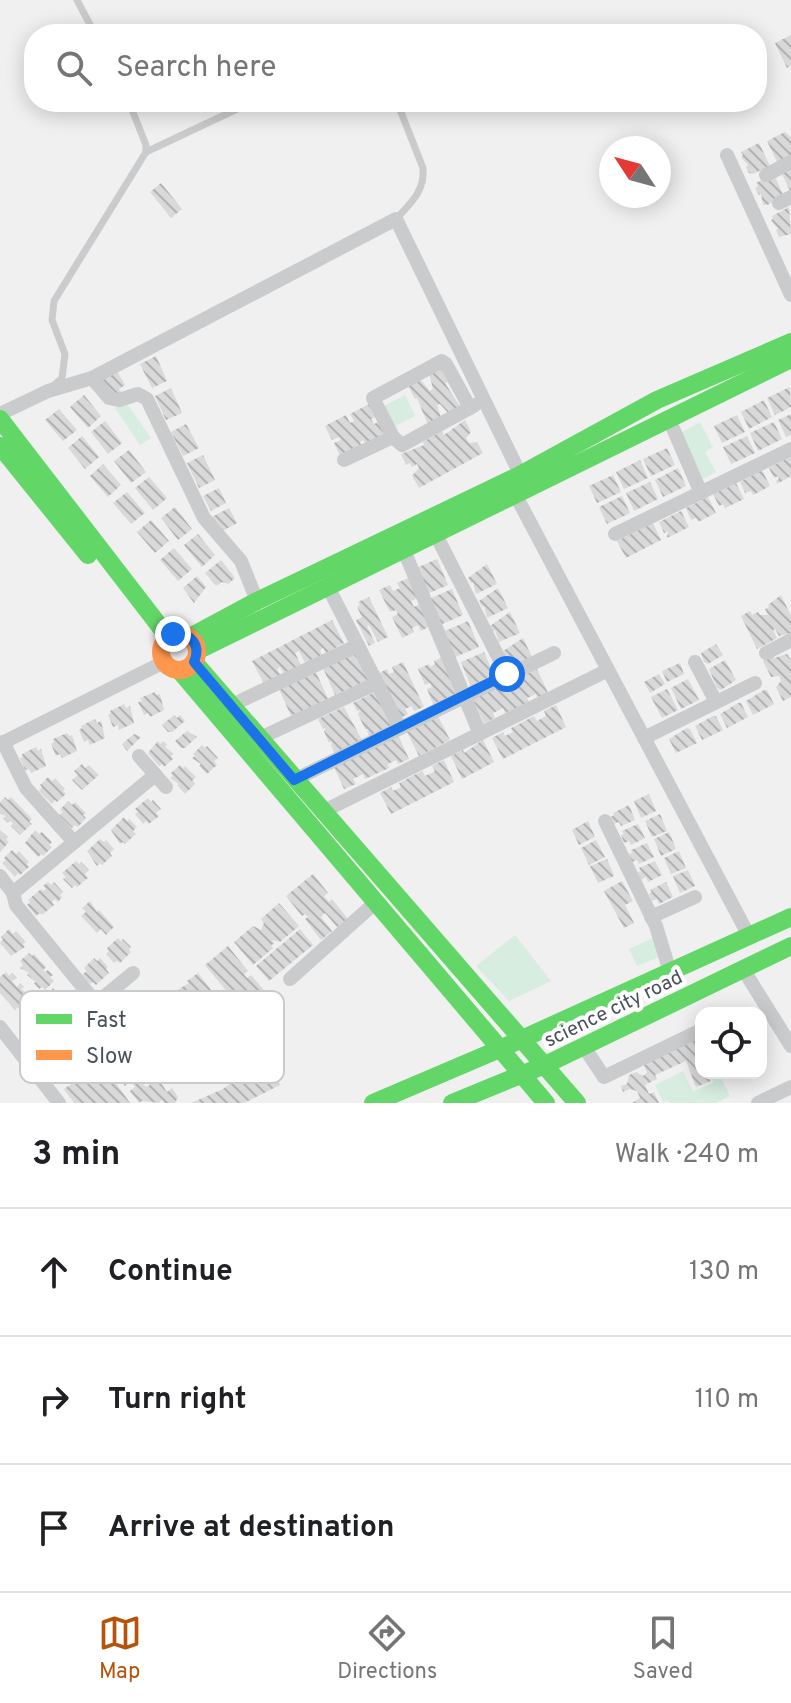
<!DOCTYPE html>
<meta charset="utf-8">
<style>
body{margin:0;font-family:Overpass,sans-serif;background:#f6f6f6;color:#202124}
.controls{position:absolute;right:24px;bottom:24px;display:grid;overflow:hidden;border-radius:16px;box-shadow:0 4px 20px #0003}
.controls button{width:72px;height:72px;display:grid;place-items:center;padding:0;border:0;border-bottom:2px solid #e0e0e0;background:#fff;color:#202124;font:40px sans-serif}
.compass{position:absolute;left:599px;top:136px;width:72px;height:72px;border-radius:50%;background:#fff;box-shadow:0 4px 20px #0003;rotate:306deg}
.stop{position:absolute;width:24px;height:24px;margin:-18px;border:6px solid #1a73e8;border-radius:50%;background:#fff}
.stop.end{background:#1a73e8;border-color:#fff;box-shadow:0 2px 8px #0008}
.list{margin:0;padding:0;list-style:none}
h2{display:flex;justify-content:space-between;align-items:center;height:104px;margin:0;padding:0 32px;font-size:34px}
h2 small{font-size:26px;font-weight:400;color:#757577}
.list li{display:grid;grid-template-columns:52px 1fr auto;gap:24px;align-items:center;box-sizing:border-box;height:128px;padding:0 32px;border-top:2px solid #e0e0e0}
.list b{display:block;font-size:30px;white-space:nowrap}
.list em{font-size:26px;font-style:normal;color:#757577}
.icon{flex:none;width:44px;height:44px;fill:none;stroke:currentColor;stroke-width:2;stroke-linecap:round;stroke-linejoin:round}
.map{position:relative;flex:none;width:791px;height:1103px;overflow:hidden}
.search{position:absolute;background:#fff;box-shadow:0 4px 20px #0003;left:24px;right:24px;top:24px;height:88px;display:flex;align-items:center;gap:20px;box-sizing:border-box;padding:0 28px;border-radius:32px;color:#757577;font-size:30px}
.sheet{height:488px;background:#fff}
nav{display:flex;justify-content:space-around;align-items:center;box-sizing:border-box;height:112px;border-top:2px solid #e0e0e0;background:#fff;font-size:22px;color:#757577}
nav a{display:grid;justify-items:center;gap:4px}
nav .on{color:#b45309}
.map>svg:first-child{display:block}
.green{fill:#d6ede0}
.building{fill:url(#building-back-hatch);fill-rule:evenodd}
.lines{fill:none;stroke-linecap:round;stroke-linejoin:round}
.lane{stroke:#cacbcd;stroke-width:7}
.street{stroke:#cacbcd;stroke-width:14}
.fast{stroke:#63d668;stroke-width:18}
.slow{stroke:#ff974d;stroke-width:18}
.route{stroke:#1a73e8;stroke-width:10}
.labels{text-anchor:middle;stroke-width:8;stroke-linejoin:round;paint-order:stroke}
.street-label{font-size:20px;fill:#48515a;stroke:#fff}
.key{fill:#fff;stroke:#c8cbce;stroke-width:2}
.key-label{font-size:22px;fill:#48515a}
</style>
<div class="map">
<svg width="791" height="1103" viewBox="0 0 791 1103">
<defs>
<pattern id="building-back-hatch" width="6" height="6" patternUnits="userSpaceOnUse" patternTransform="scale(2)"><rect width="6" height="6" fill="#d9d9da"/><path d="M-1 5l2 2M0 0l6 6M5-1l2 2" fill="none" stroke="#b2b2b4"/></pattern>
</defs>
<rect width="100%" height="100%" fill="#f0f0f0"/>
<g class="green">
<path d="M405 395 415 416 390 429 380 408Z"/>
<path d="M125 401 151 438 140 445 115 408Z"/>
<path d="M700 422 713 447 705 452 716 472 703 479 679 434Z"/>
<path d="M515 935 551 981 509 1001 476 966Z"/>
<path d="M655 937 661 956 637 966 629 949Z"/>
<circle cx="188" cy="1067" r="16"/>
<path d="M683 1071 693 1092 714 1082 710 1073H718L730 1096 716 1103H670L668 1100 663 1102 655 1085Z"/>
</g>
<g class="building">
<path d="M791 35V66L787 68 775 43Z"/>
<path d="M785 132 791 137V157L778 164 767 141Z"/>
<path d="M759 143 770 166 753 174 749 173 746 167 748 165 741 157 743 155 741 152Z"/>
<path d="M791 165V193L780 170Z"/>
<path d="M774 174 784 197 767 205H763L761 194 759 195 755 188 758 186 756 183Z"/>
<path d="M161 183 182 209 171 218 150 192Z"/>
<path d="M789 207 791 234 779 237 776 230 778 229 771 220 773 219 772 216Z"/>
<path d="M156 356 167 381 152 388 140 364Z"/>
<path d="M440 367 448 382 445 383 461 408 449 414 440 404 437 405 441 418 428 425 417 398 415 399 407 384 419 378 430 391 433 389 429 373Z"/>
<path d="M117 371 125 385 119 389 122 393 110 395 101 381Z"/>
<path d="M790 387 791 407 775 415 767 398Z"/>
<path d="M171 388 182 413 166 420 155 396Z"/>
<path d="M84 395 101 416 88 428 70 407Z"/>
<path d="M764 400 772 417 749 429 741 412Z"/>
<path d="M371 403 378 416 371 419 374 424 380 421 387 434 366 445 363 440 360 442 362 447 341 458 334 443 341 440 339 437 332 440 325 426 346 415 350 423 354 421 350 414Z"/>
<path d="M59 409 77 430 63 441 45 420Z"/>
<path d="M791 414V435L786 437 778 420Z"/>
<path d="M737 415 745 432 722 443 714 426Z"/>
<path d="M465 420 471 432 466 438 469 443 477 442 483 453 419 488 412 476 419 468 417 464 412 467 410 463 406 465 401 454 424 445 423 442 442 431 444 435Z"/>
<path d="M105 421 122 443 108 454 91 432Z"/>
<path d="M774 422 782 439 758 451 750 433Z"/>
<path d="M186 424 199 448 183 456 171 432Z"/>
<path d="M82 436 99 457 85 469 68 448Z"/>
<path d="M747 436 755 453 731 464 723 447Z"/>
<path d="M667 448 675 465 651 476 643 459Z"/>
<path d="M129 450 146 472 131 483 114 461Z"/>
<path d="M203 455 215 480 199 488 187 463Z"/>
<path d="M791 456V476L777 484 776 481 779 479 778 476 774 478 769 468Z"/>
<path d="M640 460 648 478 624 489 616 472Z"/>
<path d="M103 464 121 485 108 497 90 476Z"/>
<path d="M678 468 686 486 663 497 655 480Z"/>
<path d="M762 470 770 486 753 495 751 491 745 493 740 482Z"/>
<path d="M613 475 621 492 597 503 589 486Z"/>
<path d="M149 477 167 498 153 510 135 488Z"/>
<path d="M650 482 658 499 634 511 626 493Z"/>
<path d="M736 483 744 499 725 508 723 504 719 506 713 494Z"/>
<path d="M219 488 226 503 211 511 203 496Z"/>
<path d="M127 492 145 513 131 524 113 503Z"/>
<path d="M622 496 630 513 607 524 599 507Z"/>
<path d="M708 497 716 513 698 522 696 518 691 520 686 508Z"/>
<path d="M175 507 192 529 178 540 161 518Z"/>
<path d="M229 508 237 523 219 533 212 517Z"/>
<path d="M681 511 689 527 667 538 668 531 664 533 659 522Z"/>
<path d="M151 520 169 541 155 553 137 532Z"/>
<path d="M653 523 661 540 626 558 617 541Z"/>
<path d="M198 534 215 555 202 567 184 545Z"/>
<path d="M174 548 192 569 178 581 160 560Z"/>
<path d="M437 559 448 585 425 595 414 569Z"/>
<path d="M221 560 235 578 228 584 222 582 216 586 205 573Z"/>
<path d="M487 564 497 584 476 594 473 582 471 583 468 578Z"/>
<path d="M197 576 206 587 194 603 183 588Z"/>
<path d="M408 578 418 598 411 601 414 607 420 604 430 626 421 631 418 625 412 628 414 632 402 638 392 617 398 614 396 610 390 612 379 590 390 585 393 591 400 588 397 583Z"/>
<path d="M498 588 508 608 487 618 484 606 482 607 479 601Z"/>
<path d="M452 589 463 615 440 625 429 599Z"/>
<path d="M781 595 791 616V633L779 636 775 629 773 630 777 638 757 649 741 616 750 611 752 615 758 612 760 615H768L765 609 769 607 768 605Z"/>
<path d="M369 597 388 637 378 642 369 625 367 626 375 643 369 646 356 620 362 617 357 607 360 605 358 602Z"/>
<path d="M510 612 520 633 499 642 495 630 493 632 490 626Z"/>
<path d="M332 620 344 643 326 653 323 648 320 650 322 655 305 663 299 651 295 653 301 665 284 674 280 667 277 669 281 676 264 684 252 661Z"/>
<path d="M468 621 479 647 455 657 445 631Z"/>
<path d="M523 638 533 659 512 668 509 656 506 657 503 651Z"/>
<path d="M716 644 723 655 708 664 704 662 701 653Z"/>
<path d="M359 652 371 679 335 695 323 668Z"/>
<path d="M484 652 495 677 471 687 461 662Z"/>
<path d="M787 654 791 660V697L783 701 776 687 781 681 779 676 771 677 763 661 773 655 774 658Z"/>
<path d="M445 656 462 693 434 706 427 689 432 687 430 683 425 685 418 669 429 664 430 667 435 664 434 661Z"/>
<path d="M725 660 736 680 721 690 717 688 709 669Z"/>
<path d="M403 662 424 707 414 711 412 706 405 709 408 714 397 720 376 675 387 669 389 674 394 672 392 667Z"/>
<path d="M680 663 684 674 667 682 662 671Z"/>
<path d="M537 669 548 693 537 698 536 694 527 698 529 702 505 713 503 708 493 713 495 718 484 723 473 699Z"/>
<path d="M316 672 328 699 291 716 279 689Z"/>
<path d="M659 674 665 684 650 693 644 682Z"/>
<path d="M688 679 699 700 681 709 671 688Z"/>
<path d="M667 689 678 710 662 718 651 697Z"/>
<path d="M764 690H767L774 704 753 715 746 701Z"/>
<path d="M155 692 156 695 160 694 164 710 150 717 148 713 144 715 138 702 142 701 140 698Z"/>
<path d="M375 692 393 725 370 739 367 731 369 730 365 729 358 714 360 710 357 711 353 703Z"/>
<path d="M738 703H741L748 717 727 728 720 714Z"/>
<path d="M124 704 126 708 130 706 134 723 119 730 118 725 113 727 108 715 111 713 110 711Z"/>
<path d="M556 705 566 727 503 759 492 738 503 732 505 736 513 732 511 728 534 716 537 721 546 716 544 711Z"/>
<path d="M344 707 362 740 335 755 331 745 332 741 329 743 324 731 326 728 323 729 318 719Z"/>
<path d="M174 715 177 718 180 715 185 721 172 732H168L162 725Z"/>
<path d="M438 716 450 740 419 756 407 732Z"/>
<path d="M713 716H716L723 730 702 740 695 726Z"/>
<path d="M95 719 97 723 101 721 105 738 90 745 88 740 84 742 79 730 82 728 81 726Z"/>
<path d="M687 728 690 729 697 743 676 753 669 739Z"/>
<path d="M187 731 197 737 185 748H181L175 741Z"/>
<path d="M67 733 69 736 72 735 77 751 62 758 60 754 56 756 51 744 54 742 53 739Z"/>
<path d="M134 734 141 737 127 751 122 744Z"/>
<path d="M398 735 409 759 398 764 396 760 388 764 389 768 365 779 363 774 353 779 356 784 344 789 333 765Z"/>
<path d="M483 740 494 762 462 779 451 756 463 750 464 753Z"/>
<path d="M158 741 160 744 163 741 167 745 165 747 174 754 171 756 173 759 164 767 162 764 159 766 148 753Z"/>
<path d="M202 745 205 748 207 746 218 758 214 761 217 765 207 774 199 766 201 764 192 758 195 756 193 754Z"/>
<path d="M36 747 38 751 41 749 46 766 31 773 29 769 25 770 20 758 23 757 22 754Z"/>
<path d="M444 760 454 782 391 814 380 793 391 787 393 791 401 787 399 783 422 771 425 776 435 771 432 766Z"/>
<path d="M82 764 85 768 89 765 99 775 82 790 72 780 78 775 74 771Z"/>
<path d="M180 765 183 768 185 766 196 777 192 781 195 784 185 794 177 785 179 784 170 778 173 776 171 773Z"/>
<path d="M48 777 52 781 55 778 65 789 63 791 66 794 57 802 55 800 52 804 39 791 42 787 40 785Z"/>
<path d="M649 794 656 811 641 818 634 801Z"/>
<path d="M5 797 8 800 11 797 32 819 29 822 32 824 20 835 11 826 13 823 10 821 8 823 3 818 6 816 0 814V802Z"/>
<path d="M148 798 151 802 153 800 161 809 156 813 159 816 149 824 146 821 143 824 135 814 138 812 135 809Z"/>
<path d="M68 801 72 805 75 802 86 813 83 815 86 818 78 827 75 825 72 828 59 815 63 812 60 810Z"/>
<path d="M629 805 635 820 621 826 619 822 614 824 611 817 614 815 613 813Z"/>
<path d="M660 814 667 831 652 837 645 821Z"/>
<path d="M124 817 127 821 129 819 137 827 133 831 136 834 125 844 123 842 120 844 111 830Z"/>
<path d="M588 821 595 837 579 845 572 830Z"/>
<path d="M638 824 645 838 631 845 629 841 624 843 621 835 624 834 622 831Z"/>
<path d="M0 830 8 837 6 840 9 842 0 852Z"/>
<path d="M35 830 39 834 42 832 52 842 49 845 52 847 43 856 41 854 38 857 25 843Z"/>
<path d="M669 832 676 849 661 856 654 839Z"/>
<path d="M100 839 104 842 106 840 114 849 110 853 112 856 102 865 100 863 97 866 87 851Z"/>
<path d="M596 840 605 857 589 865 581 848Z"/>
<path d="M647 843 654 857 639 864 637 860 632 862 629 854 632 853 631 850Z"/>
<path d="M12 850 16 854 19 851 29 862 27 864 29 867 20 875 18 873 15 877 2 863 6 860 4 858Z"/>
<path d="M679 851 686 868 671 874 664 858Z"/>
<path d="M607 859 614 876 598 883 590 866Z"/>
<path d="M76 861 79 864 81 862 89 870 85 874 88 878 77 887 75 885 72 888 63 879 66 877 62 873Z"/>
<path d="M655 861 662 875 648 882 646 877 641 880 638 872 641 871 639 868Z"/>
<path d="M688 870 695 886 680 893 673 876Z"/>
<path d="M313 874 328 893 324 896 329 902 332 899 348 919 337 927 325 913 321 917 332 931 321 940 305 919 308 917 305 914 302 916 286 896Z"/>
<path d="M622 881 633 901 625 905 634 923 624 928 604 891Z"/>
<path d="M48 882 51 885 54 882 63 892 60 895 62 897 58 902 55 899 52 902 54 905 42 915 40 913 36 916 27 905 30 902 28 900 41 889 43 891 46 889 43 886Z"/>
<path d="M666 882 673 897 659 904 657 899 652 901 649 894 652 892 650 890Z"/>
<path d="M90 901 97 912 99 910 114 927 106 935 101 929 97 933 81 916 86 912 82 908Z"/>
<path d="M279 903 299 926 280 942 272 940 274 943 271 946 273 948 253 965 234 942 253 926 261 930 264 923 261 919Z"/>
<path d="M9 929 13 934 16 931 26 942 23 944 25 947 11 956 0 943 3 939 1 937Z"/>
<path d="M300 929 313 945 269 981 256 966Z"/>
<path d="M118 938 121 941 123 939 131 947 129 950 131 952 120 963 117 961 114 963 106 954 109 951 107 948Z"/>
<path d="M228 946 248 971 244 974 247 978 251 975 270 997 247 1016 205 965Z"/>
<path d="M29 953 32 956 34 954 46 967 43 970 45 972 48 970 53 975 50 977 54 981 45 990 42 987 39 989 34 983 36 982 27 975 29 973 20 968 23 965 20 961Z"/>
<path d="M94 958 97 961 100 958 108 967 106 969 109 973 96 985 93 982 90 984 82 975 87 971 84 968Z"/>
<path d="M6 972 9 976 12 973 17 978 12 981 17 987 20 983 24 987 21 989 30 995 27 998 30 1001 20 1010 18 1007 15 1010 0 993V977Z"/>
<path d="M198 973 235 1021 218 1031 206 1043 199 1034 203 1031 200 1028 197 1030 180 1009 183 1007 181 1004 178 1006 169 995 189 983 187 981Z"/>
<path d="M53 988 57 993 60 990 69 1001 67 1003 69 1006 60 1014 58 1012 54 1015 42 1001Z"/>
<path d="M127 1035 138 1046 135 1049 140 1056 144 1053 152 1063 149 1066 153 1072 157 1069 165 1080 161 1083 167 1092 172 1088 178 1097 175 1103H164L162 1100 159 1103 142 1101 139 1103 130 1091 135 1087 131 1081 125 1086 117 1075 120 1072 115 1066 112 1069 104 1057 103 1053 113 1045 119 1052 123 1049 118 1042ZM136 1065 147 1077 145 1078 150 1085 146 1087 136 1077 138 1075 132 1067Z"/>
<path d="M695 1038 697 1042 701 1040V1053L697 1055 701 1064V1073H708L711 1081 696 1087 686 1061 655 1075 657 1079 645 1085 649 1094 654 1092 659 1103H632L640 1098 637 1091 630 1089 623 1092 621 1086 627 1084 629 1075 636 1072 643 1076 647 1073 643 1063Z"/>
<path d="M260 1060 280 1085 244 1103H191L223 1089Z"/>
<path d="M102 1063 130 1103H74L64 1089Z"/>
</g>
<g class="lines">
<g class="lane">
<path d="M77 0 95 34"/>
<path d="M146 152 252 102"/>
<path d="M396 219C411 203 425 191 423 168L397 102"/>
<path d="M52 387 62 378 65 354 52 320 54 301 146 152V145L129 102"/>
</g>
<g class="street">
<path d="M727 155 791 295"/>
<path d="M766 175 791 162"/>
<path d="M779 203 791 197"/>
<path d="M92 378 109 398 119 400 138 394 147 399 204 518 241 561 257 601"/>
<path d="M0 414 48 391 92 378 396 219 524 482"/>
<path d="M669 419 701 493"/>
<path d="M393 437 402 445 475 405"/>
<path d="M344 460 393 437 373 398 442 361 446 364 470 408"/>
<path d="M515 494 749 936"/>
<path d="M435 533 507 674"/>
<path d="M615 534 791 449"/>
<path d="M403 548 480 734"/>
<path d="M327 585 400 728"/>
<path d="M766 653 791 640"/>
<path d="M695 662 716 702"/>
<path d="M230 706 358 645"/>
<path d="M644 738 755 683"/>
<path d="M258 739 377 683"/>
<path d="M3 742 26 788 74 842"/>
<path d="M0 744 164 662"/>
<path d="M139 756 166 787"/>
<path d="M294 780 554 653"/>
<path d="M322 812 608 670"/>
<path d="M605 821 656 926 670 972"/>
<path d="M0 876 13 893"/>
<path d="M651 917 695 897"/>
<path d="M743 969 791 1046"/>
<path d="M290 979 376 902"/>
<path d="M96 1003 16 905 13 893 155 775"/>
<path d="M0 1027 59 1103"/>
<path d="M584 1047 604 1077 701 1030"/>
<path d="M26 1061 133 973"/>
<path d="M758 1103 791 1087"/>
</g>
<g class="fast">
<path d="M0 419 168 637"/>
<path d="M0 446 88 555"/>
<path d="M190 637 257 601 520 475 657 400 791 342"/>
<path d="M197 651 791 359"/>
<path d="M194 662 577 1103"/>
<path d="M179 670 546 1103"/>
<path d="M373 1103 502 1048 791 917"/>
<path d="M452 1103 545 1065 791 946"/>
</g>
<circle class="slow" cx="179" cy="652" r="18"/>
</g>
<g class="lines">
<path class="route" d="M173 634C192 632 201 646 194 662L294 780 507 674"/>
</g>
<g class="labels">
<g class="street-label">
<text transform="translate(613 1008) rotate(-26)" y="7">science city road</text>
</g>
</g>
<rect x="20" y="991" width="264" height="92" rx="12" class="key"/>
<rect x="36" y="1014" width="36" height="10" fill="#63d668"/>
<rect x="36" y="1050" width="36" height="10" fill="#ff974d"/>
<g class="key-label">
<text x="86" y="1027">Fast</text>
<text x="86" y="1063">Slow</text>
</g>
</svg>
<div class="controls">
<button><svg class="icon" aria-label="locate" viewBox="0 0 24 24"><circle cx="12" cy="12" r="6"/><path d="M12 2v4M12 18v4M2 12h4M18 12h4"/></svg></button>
</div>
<svg class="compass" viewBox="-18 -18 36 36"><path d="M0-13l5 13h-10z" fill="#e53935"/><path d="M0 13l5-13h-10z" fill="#757577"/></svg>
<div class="stop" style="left:507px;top:674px"></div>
<div class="stop end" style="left:173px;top:634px"></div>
<div class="search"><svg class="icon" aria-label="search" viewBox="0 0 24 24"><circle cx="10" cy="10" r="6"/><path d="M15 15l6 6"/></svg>Search here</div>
</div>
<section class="sheet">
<h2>3 min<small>Walk · 240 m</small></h2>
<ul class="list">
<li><svg class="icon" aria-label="ahead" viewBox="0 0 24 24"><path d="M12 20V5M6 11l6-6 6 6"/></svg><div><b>Continue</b></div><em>130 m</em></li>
<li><svg class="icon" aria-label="right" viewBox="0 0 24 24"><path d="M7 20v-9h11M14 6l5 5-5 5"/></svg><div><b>Turn right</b></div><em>110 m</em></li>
<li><svg class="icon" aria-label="arrive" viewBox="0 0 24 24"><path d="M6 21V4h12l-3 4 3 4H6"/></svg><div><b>Arrive at destination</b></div></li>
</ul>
</section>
<nav>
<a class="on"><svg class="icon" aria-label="map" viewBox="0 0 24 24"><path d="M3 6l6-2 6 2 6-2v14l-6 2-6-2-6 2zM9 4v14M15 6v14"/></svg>Map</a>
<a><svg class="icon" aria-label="directions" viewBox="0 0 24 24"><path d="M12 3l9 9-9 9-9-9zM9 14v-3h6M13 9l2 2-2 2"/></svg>Directions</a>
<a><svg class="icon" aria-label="saved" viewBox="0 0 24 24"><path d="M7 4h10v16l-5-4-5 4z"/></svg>Saved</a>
</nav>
